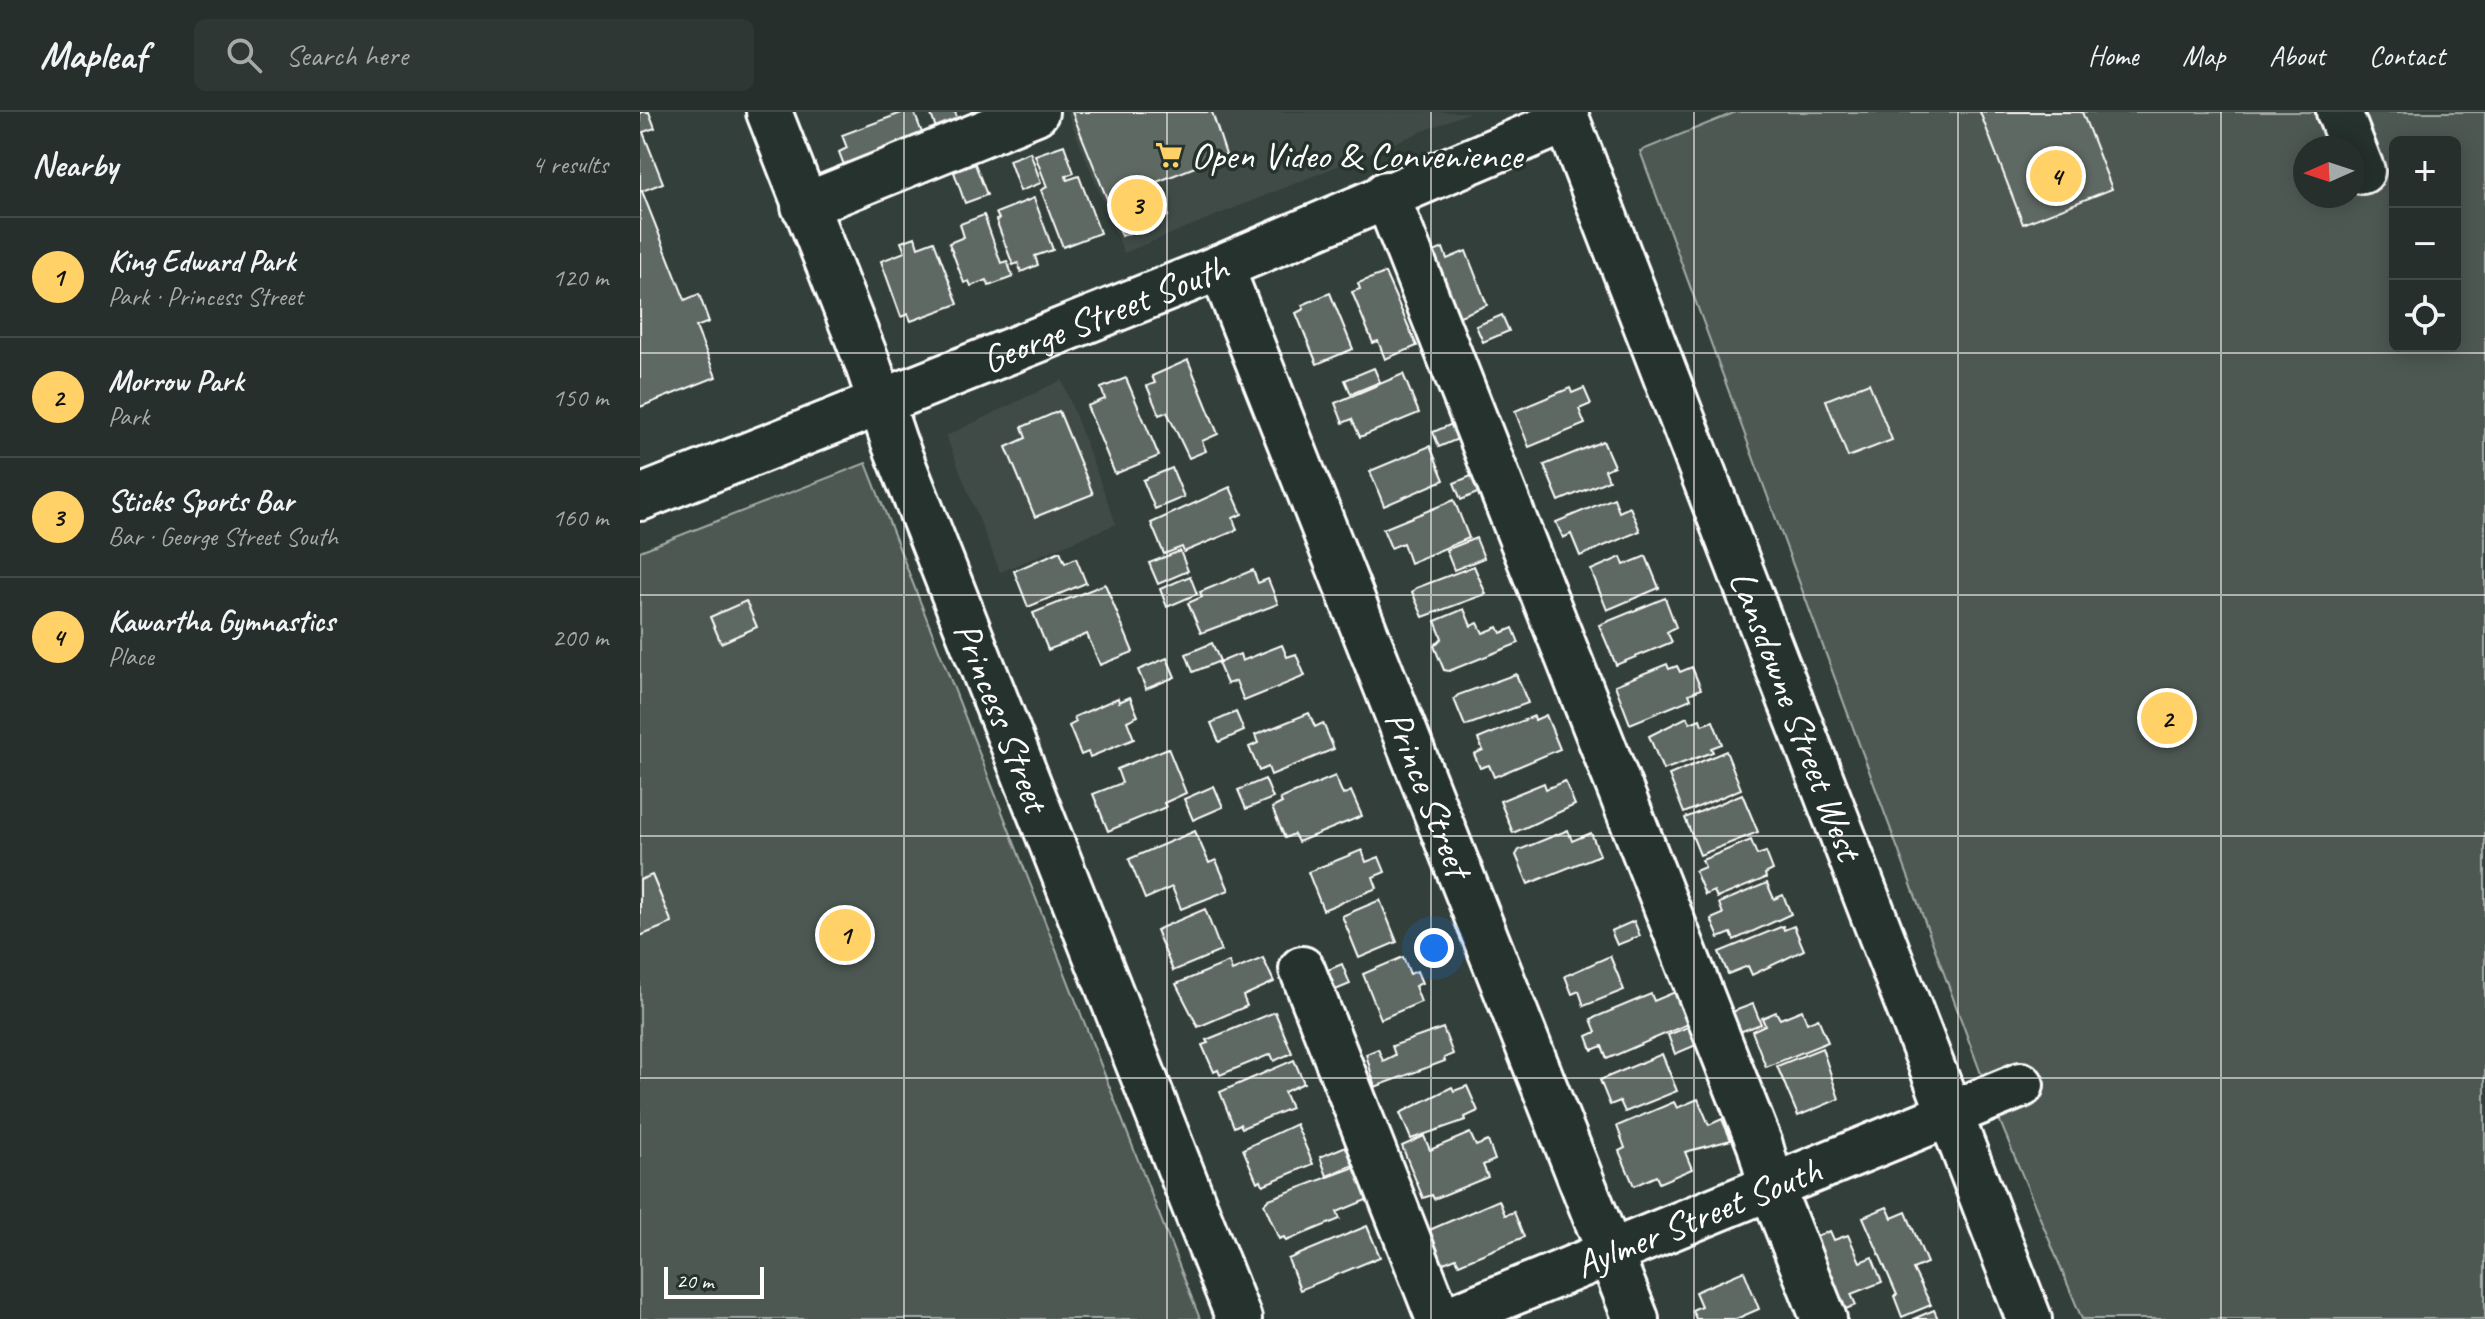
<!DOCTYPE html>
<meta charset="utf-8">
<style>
body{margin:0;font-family:Caveat,sans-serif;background:#2e3734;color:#f1f3f6}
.controls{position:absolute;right:24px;top:24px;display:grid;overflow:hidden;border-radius:12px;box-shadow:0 4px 20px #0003}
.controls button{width:72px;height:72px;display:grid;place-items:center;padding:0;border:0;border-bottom:2px solid #424a48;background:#262f2c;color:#f1f3f6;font:40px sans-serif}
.compass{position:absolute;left:1653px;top:24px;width:72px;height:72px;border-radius:50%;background:#262f2c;box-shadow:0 4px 20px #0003;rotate:267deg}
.scale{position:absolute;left:24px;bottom:20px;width:100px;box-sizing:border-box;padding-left:8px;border:4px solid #fff;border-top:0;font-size:22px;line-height:28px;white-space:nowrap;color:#fff;-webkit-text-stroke:6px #26332d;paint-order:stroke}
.you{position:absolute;left:794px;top:836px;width:28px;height:28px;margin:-20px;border:6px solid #fff;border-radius:50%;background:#1a73e8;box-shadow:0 0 0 12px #1a73e833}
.badge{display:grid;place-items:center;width:52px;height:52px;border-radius:50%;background:#ffd166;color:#111;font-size:26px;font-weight:700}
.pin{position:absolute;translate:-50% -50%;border:4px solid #fff;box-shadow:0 2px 8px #0006}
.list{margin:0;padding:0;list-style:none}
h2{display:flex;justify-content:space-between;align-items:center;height:104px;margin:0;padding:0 32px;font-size:34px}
h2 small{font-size:26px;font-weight:400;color:#a4a9a9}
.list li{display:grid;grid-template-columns:52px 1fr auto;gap:24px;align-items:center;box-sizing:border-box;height:120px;padding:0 32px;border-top:2px solid #424a48}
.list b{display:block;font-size:30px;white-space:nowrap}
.list p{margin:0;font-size:26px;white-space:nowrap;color:#a4a9a9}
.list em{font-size:26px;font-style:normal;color:#a4a9a9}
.icon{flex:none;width:44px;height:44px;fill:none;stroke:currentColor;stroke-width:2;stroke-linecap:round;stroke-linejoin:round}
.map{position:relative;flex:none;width:1845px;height:1207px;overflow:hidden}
header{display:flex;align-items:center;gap:48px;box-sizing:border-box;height:112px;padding:0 40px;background:#262f2c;border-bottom:2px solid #424a48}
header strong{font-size:38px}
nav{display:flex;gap:44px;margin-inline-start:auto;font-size:28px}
.search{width:560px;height:72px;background:#2e3734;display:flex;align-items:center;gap:20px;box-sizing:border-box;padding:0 28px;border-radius:12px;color:#a4a9a9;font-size:30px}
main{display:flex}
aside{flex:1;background:#262f2c}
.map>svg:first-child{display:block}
.built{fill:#404c47}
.green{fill:#4d5853;stroke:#a6aca9;stroke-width:2;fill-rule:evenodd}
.building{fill:#5f6964;stroke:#fff;stroke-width:2}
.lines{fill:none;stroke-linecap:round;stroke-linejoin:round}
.minor-casing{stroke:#fff;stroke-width:50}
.major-casing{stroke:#fff;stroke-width:50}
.minor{stroke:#26332d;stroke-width:44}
.major{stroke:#26332d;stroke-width:44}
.grid{fill:none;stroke:#fff;stroke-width:2;stroke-opacity:0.55}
.labels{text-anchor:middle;stroke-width:7;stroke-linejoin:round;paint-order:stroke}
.poi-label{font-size:38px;fill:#fff;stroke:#26332d;text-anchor:start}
.street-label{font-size:38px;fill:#fff;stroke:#26332d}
</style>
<header>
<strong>Mapleaf</strong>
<div class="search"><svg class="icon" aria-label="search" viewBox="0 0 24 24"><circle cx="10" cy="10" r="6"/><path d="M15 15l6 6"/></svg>Search here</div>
<nav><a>Home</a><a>Map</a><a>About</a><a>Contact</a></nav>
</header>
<main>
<aside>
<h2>Nearby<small>4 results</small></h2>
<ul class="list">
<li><span class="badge">1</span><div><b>King Edward Park</b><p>Park · Princess Street</p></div><em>120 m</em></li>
<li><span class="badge">2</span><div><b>Morrow Park</b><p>Park</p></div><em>150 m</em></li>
<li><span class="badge">3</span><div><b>Sticks Sports Bar</b><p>Bar · George Street South</p></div><em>160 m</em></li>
<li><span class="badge">4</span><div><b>Kawartha Gymnastics</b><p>Place</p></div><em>200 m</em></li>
</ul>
</aside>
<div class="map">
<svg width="1845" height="1207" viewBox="0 0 1845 1207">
<rect width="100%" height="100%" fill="#333f3a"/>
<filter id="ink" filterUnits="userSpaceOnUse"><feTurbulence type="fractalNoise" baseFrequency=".0125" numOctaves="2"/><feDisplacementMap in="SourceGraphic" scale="16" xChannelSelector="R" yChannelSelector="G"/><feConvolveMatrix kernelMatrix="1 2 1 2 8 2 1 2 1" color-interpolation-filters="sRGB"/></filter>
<g filter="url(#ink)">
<g class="built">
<path d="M427 0H830L484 141Z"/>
<path d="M422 268 476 412 360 460 306 324Z"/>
</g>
<g class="green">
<path d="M1096 0H1845V1207H1442L1347 978 1000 39ZM1755 30H1815V234H1755ZM1665 36H1713V84H1665Z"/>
<path d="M226 351 560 1207H0V439Z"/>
</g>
<g class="building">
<path d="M0 0H9L15 16 3 20 23 71 2 79 45 188 59 182 69 210 56 215 76 265 0 295Z"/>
<path d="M264 0H274L284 26 216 62 212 49 204 53 199 40 207 36 202 23Z"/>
<path d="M290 0H315L318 8 296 16Z"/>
<path d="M432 0H572L586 43 514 71 528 104 482 124Z"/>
<path d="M1340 0H1442L1472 77 1383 112Z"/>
<path d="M424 33 434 61 426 64 427 68 439 64 460 121 423 135 401 78 407 75 395 43Z"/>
<path d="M390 40 401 71 380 79 369 48Z"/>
<path d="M335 52 347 83 325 91 314 60Z"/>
<path d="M394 86 413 138 395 144 398 153 381 160 378 151 373 153 356 108 359 107 356 101Z"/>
<path d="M344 103 361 151 367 149 373 165 349 174 347 168 331 174 329 169 324 171 309 131 324 125 320 112Z"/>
<path d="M275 125 278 135 294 129 318 192 271 209 268 202 261 205 241 149 265 140 261 130Z"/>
<path d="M803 136 807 147 826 139 847 193 808 209 782 145Z"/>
<path d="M745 161 777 234 745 247 738 229 733 231 712 180 720 177 718 171Z"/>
<path d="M690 181 713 237 677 252 656 201 664 197 662 193Z"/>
<path d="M862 203 869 219 843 230 836 214Z"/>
<path d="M548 248 578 322 562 329 566 339 549 346 527 300 519 303 507 274 515 271 512 264Z"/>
<path d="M734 256 740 270 711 282 705 268Z"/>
<path d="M763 262 779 301 720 325 712 307 703 311 695 291Z"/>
<path d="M486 266 519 344 475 362 447 294 465 287 461 276Z"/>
<path d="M1229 271 1252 328 1208 345 1186 288Z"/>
<path d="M930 276 932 281 944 276 951 292 939 297 945 312 889 335 875 299Z"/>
<path d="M419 299 453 382 395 405 366 335 386 326 382 315Z"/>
<path d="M819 309 825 324 799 335 793 320Z"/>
<path d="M963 329 974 354 965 358 969 368 919 389 904 353Z"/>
<path d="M790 334 804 368 744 394 730 359Z"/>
<path d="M532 356 544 385 515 397 503 368Z"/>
<path d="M843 359 849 376 821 388 814 371Z"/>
<path d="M590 375 602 402 593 406 597 418 544 440 542 435 524 442 511 411Z"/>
<path d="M974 386 979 400 990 395 1000 419 940 444 931 422 923 426 916 410Z"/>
<path d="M814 388 829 426 770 451 763 431 751 436 743 417Z"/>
<path d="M836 426 844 446 814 458 806 438Z"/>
<path d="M420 439 425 451 436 446 446 471 388 495 374 459Z"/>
<path d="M540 439 548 459 518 472 509 451Z"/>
<path d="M1006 444 1019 476 967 498 951 458 981 445 984 453Z"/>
<path d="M834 454 846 482 783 505 772 480 776 476Z"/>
<path d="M613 458 618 471 628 467 638 492 561 521 548 491 562 485 560 480Z"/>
<path d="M550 464 557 482 527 495 520 477Z"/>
<path d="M465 472 493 540 460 553 447 522 408 538 393 501Z"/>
<path d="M1025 486 1036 515 1027 520 1032 530 976 553 959 513Z"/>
<path d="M106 489 117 515 81 531 70 505Z"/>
<path d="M824 497 831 514 838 511 843 521 858 515 861 521 873 516 879 531 809 559 804 558 794 534 802 526 795 509Z"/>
<path d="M572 531 580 549 553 560 546 542Z"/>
<path d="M642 533 647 545 656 542 665 564 604 589 596 569 587 572 578 551 600 542 602 549Z"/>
<path d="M527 546 535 565 506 577 498 558Z"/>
<path d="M1027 552 1029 557 1037 554 1040 560 1052 555 1061 577 1049 582 1051 587 990 612 975 573Z"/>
<path d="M876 562 888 591 825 614 814 587 818 583Z"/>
<path d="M490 585 498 604 487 609 494 627 450 645 448 640 441 643 429 614 436 610 434 605 478 586 479 590Z"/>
<path d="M596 600 604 619 579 630 571 611Z"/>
<path d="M669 601 675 615 683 611 694 637 631 663 628 655 619 659 609 635 618 631 615 623Z"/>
<path d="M906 603 920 637 854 665 849 653 840 656 834 642 843 638 838 627 894 604 895 608Z"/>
<path d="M1047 605 1050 611 1060 607 1062 613 1073 609 1082 632 1071 636 1073 640 1023 658 1009 624Z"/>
<path d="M528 636 546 681 524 691 526 695 468 719 453 682 482 671 477 657Z"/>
<path d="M1086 639 1101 677 1044 701 1029 663Z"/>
<path d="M695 664 703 683 711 679 722 704 658 730 654 722 645 726 632 696 642 691 640 687Z"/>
<path d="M625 667 633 686 606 697 598 678Z"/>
<path d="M925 669 935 693 873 721 860 689 904 671 906 677Z"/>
<path d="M574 674 583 695 553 708 544 687Z"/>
<path d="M1102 682 1118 720 1060 743 1045 706Z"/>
<path d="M928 718 932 729 951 721 960 743 888 772 876 743 879 738Z"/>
<path d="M555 719 569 751 576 748 589 778 541 797 532 775 505 787 489 747Z"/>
<path d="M1111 728 1117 743 1126 740 1133 758 1125 762 1126 766 1077 786 1074 779 1065 783 1055 759 1065 755 1062 748Z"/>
<path d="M722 738 726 750 739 745 745 760 733 765 737 776 683 798 668 760Z"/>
<path d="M12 763 32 811 0 824V768Z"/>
<path d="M1127 771 1134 787 1143 783 1151 802 1094 828 1091 821 1079 826 1071 807 1083 802 1079 791Z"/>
<path d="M740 788 757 830 719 846 702 804Z"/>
<path d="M565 797 581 839 533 859 516 818Z"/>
<path d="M994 809 1000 824 977 833 971 819Z"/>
<path d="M1143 814 1144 818 1154 814 1164 838 1112 863 1108 854 1088 862 1079 840Z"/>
<path d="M970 844 984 878 944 894 939 879 932 882 925 864Z"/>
<path d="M763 845 770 862 777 859 782 871 775 874 781 890 741 907 723 862Z"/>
<path d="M623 846 634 870 603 884 607 894 558 915 536 872 589 850 592 859Z"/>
<path d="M702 852 710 872 679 885 671 865Z"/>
<path d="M1035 880 1048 912 967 947 962 934 952 938 947 924 956 920 951 907 1011 882 1014 889Z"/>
<path d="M1113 892 1121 912 1089 924 1081 904Z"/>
<path d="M1162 898 1167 911 1178 906 1188 930 1126 955 1112 919 1125 913 1122 906 1136 900 1140 907Z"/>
<path d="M635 900 652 941 634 949 631 942 580 963 578 958 574 960 562 933 568 931 566 928Z"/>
<path d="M1060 910 1068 928 1035 942 1028 923Z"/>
<path d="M803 916 813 942 804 946 805 949 735 975 726 942 738 937 743 949 755 943 752 934Z"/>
<path d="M1182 936 1199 987 1158 1004 1137 954Z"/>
<path d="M1022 942 1037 979 985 1000 980 989 970 993 960 968Z"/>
<path d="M654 948 664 971 644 980 651 996 602 1016 600 1012 594 1015 580 980Z"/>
<path d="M827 974 838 999 825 1005 826 1008 771 1027 760 1001 812 975 814 979Z"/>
<path d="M1058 987 1069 1013 1082 1007 1091 1028 1045 1040 1052 1057 1019 1071 1016 1064 994 1074 979 1039 985 1036 977 1014 1034 990 1037 996Z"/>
<path d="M656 1012 673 1052 623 1073 621 1068 617 1070 603 1037Z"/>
<path d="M830 1021 836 1034 848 1029 855 1048 843 1053 848 1065 794 1087 792 1083 783 1086 762 1034 784 1024 790 1038Z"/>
<path d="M713 1031 721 1050 687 1064 680 1045Z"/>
<path d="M723 1052 736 1084 697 1100 700 1107 646 1129 644 1125 639 1127 624 1092 629 1087Z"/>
<path d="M859 1088 865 1103 874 1100 884 1125 819 1152 816 1146 794 1155 780 1122Z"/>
<path d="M1247 1095 1252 1106 1266 1100 1287 1151 1273 1157 1291 1193 1262 1205 1254 1184 1257 1183 1223 1105Z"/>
<path d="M727 1114 740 1145 660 1178 648 1147Z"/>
<path d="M1190 1119 1194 1128 1208 1123 1220 1150 1232 1145 1242 1170 1211 1182 1216 1193 1198 1200 1166 1129Z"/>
<path d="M1104 1159 1119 1197 1096 1207H1056L1052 1198 1061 1194 1055 1180Z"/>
<path d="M1294 1198 1298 1207H1273Z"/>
</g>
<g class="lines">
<g class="minor-casing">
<g id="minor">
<path id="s1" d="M129 0 227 250 254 330 599 1207"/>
<path d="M1699 0 1722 59"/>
<path d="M746 82 1120 1033 1132 1077 1184 1207"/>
<path d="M164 94 396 0"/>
<path id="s2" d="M581 155 996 1207"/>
<path d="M662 857 799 1207"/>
<path id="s3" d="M808 1207 1381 973"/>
</g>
</g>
<g class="major-casing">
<g id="major">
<path id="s4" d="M924 0 1389 1207"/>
<path id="s5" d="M0 386 581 155 927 8"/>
</g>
</g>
<use href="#minor" class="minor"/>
<use href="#major" class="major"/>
</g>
</g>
<path class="grid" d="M264 0V1207M527 0V1207M791 0V1207M1054 0V1207M1318 0V1207M1581 0V1207M0 241H1845M0 483H1845M0 724H1845M0 966H1845"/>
<defs>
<g id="supermarket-bare" transform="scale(2.16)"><path d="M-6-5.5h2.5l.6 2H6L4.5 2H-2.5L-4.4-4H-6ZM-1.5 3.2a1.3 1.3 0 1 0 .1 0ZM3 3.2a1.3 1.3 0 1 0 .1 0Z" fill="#ffd166" stroke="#26332d" stroke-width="2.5" paint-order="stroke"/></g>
</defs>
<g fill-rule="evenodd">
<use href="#supermarket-bare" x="529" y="43"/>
</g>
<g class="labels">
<g class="poi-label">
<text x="551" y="56">Open Video &amp; Convenience</text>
</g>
<g class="street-label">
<text dy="13" stroke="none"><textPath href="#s5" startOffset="500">George Street South</textPath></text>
<text dy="13" stroke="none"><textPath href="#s1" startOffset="648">Princess Street</textPath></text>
<text dy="13" stroke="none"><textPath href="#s4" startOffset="646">Lansdowne Street West</textPath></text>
<text dy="13" stroke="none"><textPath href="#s2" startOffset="566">Prince Street</textPath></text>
<text dy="13" stroke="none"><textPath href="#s3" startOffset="270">Aylmer Street South</textPath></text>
</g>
</g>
</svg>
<div class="controls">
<button>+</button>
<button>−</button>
<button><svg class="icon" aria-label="locate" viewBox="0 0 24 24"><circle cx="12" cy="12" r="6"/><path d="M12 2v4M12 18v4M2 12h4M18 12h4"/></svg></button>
</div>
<svg class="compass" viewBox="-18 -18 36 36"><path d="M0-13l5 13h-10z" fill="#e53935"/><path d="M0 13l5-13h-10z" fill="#a4a9a9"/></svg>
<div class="scale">20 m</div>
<div class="you"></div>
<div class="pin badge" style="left:205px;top:823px">1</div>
<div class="pin badge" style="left:1527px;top:606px">2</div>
<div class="pin badge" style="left:497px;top:93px">3</div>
<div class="pin badge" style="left:1416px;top:64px">4</div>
</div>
</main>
